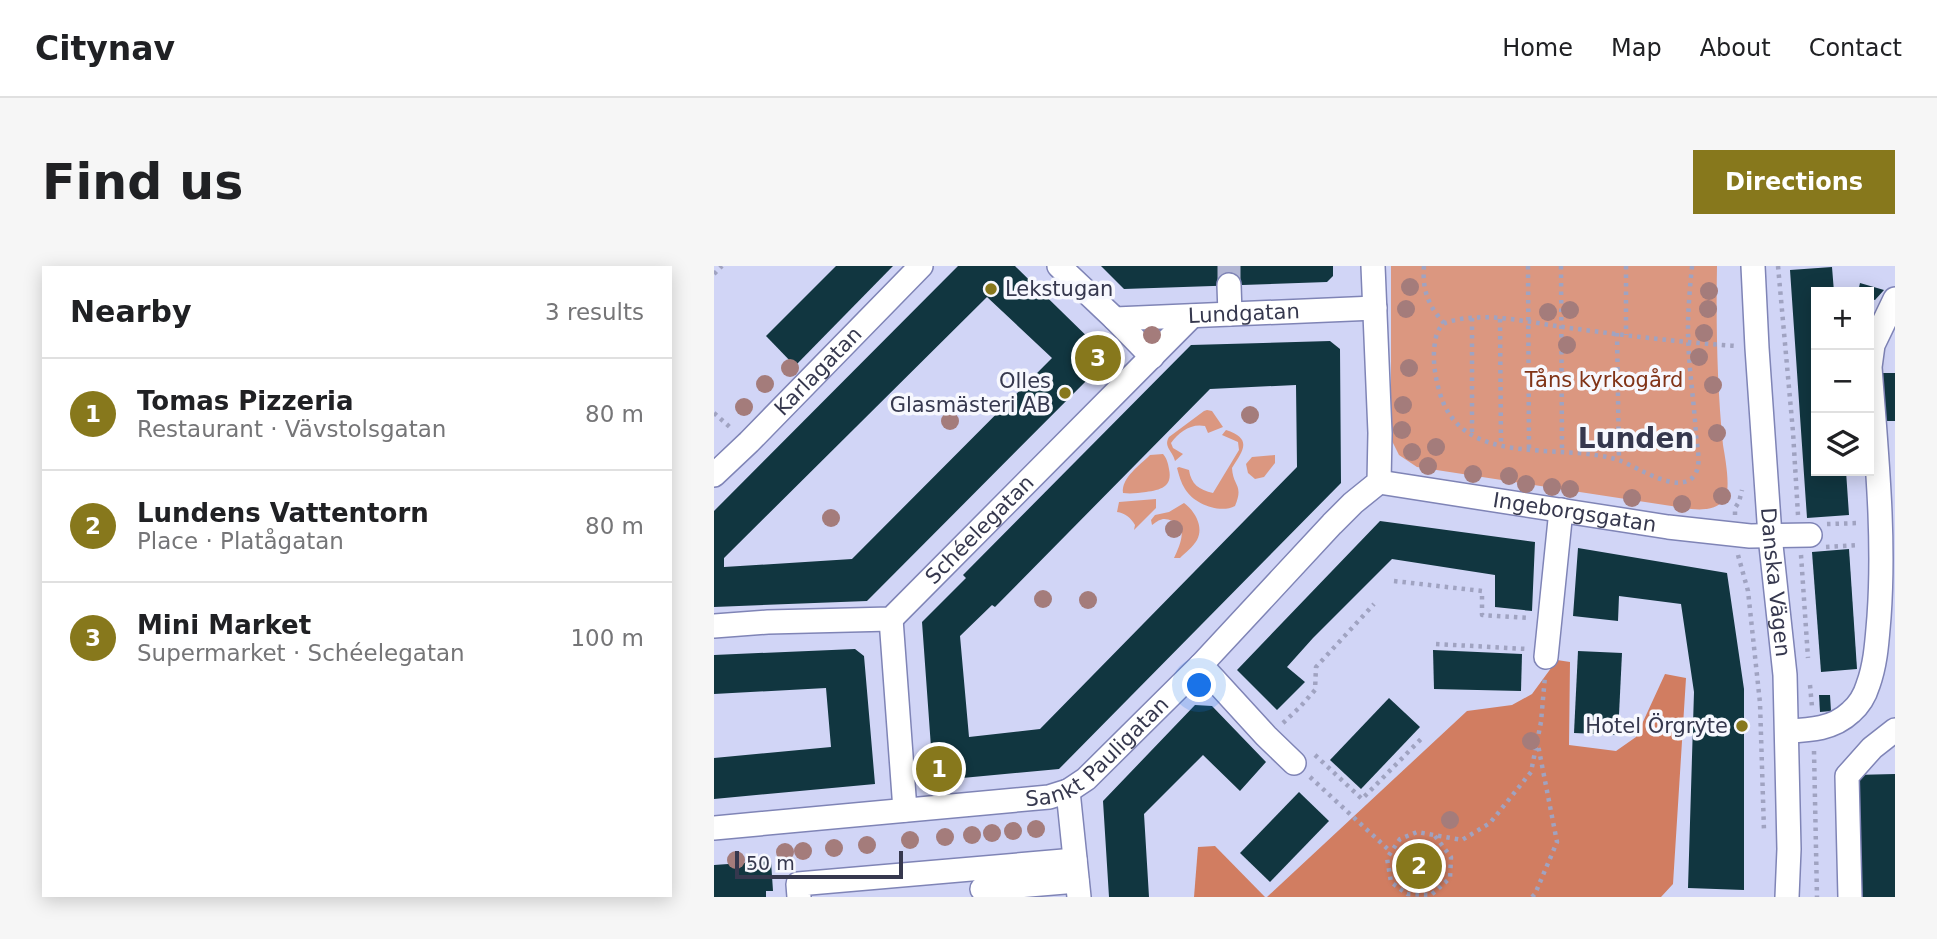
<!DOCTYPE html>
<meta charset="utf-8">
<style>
body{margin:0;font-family:"DejaVu Sans",sans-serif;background:#f6f6f6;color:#202124}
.controls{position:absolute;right:21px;top:21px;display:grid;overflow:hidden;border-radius:0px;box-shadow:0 4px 18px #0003}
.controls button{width:63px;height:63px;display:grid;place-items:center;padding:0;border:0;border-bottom:2px solid #e0e0e0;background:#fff;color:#202124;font:35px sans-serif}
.scale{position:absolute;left:21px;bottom:18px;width:168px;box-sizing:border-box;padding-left:7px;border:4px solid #36384e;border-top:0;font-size:19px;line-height:24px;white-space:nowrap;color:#36384e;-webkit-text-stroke:5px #f7f8fe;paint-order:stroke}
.you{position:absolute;left:486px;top:420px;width:24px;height:24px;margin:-18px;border:5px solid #fff;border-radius:50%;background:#1a73e8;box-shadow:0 0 0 10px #1a73e833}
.badge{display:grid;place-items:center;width:46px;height:46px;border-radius:50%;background:#87781c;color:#fff;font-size:23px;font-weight:700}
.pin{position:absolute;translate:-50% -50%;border:4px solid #fff;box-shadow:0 2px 7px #0006}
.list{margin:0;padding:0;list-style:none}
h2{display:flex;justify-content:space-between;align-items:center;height:91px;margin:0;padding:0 28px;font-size:30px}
h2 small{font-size:23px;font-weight:400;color:#757577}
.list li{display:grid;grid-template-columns:46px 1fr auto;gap:21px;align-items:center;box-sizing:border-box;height:112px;padding:0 28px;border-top:2px solid #e0e0e0}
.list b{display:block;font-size:26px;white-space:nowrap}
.list p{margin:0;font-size:23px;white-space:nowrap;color:#757577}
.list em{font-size:23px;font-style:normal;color:#757577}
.icon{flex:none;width:38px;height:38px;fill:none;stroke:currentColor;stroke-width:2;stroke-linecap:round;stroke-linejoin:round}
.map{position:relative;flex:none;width:1181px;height:631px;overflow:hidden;border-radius:0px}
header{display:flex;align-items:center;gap:42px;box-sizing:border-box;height:98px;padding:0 35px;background:#fff;border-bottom:2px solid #e0e0e0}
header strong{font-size:33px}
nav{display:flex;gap:38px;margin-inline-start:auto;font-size:24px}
.intro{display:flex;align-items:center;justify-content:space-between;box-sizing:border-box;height:168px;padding:0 42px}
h1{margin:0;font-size:49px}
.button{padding:18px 32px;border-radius:0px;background:#87781c;color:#fff;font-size:24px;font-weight:700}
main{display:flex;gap:42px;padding:0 42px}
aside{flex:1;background:#fff;border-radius:0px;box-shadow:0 4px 18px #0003}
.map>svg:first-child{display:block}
.green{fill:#db9780}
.forest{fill:#d17d61}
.building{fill:#113640;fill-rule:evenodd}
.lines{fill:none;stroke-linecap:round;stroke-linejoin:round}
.minor-tunnel{stroke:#b2b6d4;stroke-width:23;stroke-dasharray:23 11;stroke-linecap:butt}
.minor-casing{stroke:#7f84b6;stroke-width:26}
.path{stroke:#a0a3c1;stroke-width:4.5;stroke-dasharray:3.5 5;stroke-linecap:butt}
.minor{stroke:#fff;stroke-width:23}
.tree{fill:#a47c7b}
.poi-dot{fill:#87781c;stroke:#f7f8fe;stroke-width:2.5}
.labels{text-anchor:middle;stroke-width:7;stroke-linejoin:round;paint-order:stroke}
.poi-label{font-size:21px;fill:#36384e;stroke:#f7f8fe;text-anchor:end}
.street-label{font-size:21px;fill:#36384e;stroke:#f7f8fe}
.park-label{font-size:21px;fill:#803317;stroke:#f7f8fe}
.district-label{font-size:28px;font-weight:bold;fill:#36384e;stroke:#f7f8fe}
</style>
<header>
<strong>Citynav</strong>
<nav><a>Home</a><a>Map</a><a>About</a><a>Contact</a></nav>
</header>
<div class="intro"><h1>Find us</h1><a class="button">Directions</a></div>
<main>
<aside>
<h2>Nearby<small>3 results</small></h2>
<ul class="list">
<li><span class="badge">1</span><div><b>Tomas Pizzeria</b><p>Restaurant · Vävstolsgatan</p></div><em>80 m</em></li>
<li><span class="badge">2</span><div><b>Lundens Vattentorn</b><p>Place · Platågatan</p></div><em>80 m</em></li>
<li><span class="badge">3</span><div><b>Mini Market</b><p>Supermarket · Schéelegatan</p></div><em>100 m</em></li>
</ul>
</aside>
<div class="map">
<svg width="1181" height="631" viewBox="0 0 1181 631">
<rect width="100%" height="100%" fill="#d1d5f6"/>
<g class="green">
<path d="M677 0H1003C1002 60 1003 119 1009 179 1011 191 1017 222 1011 232 1004 244 989 244 977 243L703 201 685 189 677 173Z"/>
<path d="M493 144 498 145 509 161 494 167 491 160C477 157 465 166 457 177L459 182 469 188 461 195C459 185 449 181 455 171L490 145Z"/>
<path d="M512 164C539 173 529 184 518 202 519 221 530 218 521 240 506 248 480 238 471 223 467 217 465 209 463 202L465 201 475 204C477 218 485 224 499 227L525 184 524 176 508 169Z"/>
<path d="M449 188C453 193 454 197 455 203 459 221 446 224 432 226 424 227 417 228 409 227 407 212 426 199 436 189Z"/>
<path d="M561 189V197L550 211 541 213 534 207 532 198 538 191Z"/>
<path d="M442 233V242L420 264 421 259C417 252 411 247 403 246L405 236Z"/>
<path d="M470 237C481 245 490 261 483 274 479 281 471 287 466 292H460C465 281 475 261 459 255 449 251 446 253 438 259L437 254 441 249 455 246Z"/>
</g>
<g class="forest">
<path d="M843 394 856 396 855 479 902 485 922 471 951 408 972 412 959 618 947 631H553L753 445 798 439 818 428Z"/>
<path d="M501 580 551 631H480L484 581Z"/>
</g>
<g class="building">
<path d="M122 0H179L81 100 52 70Z"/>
<path d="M244 0H301L389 86V98L153 335 0 341V245ZM273 31 338 92 138 293 10 301V292Z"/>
<path d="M387 0H619V10L613 16 410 23Z"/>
<path d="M1118 1 1120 26H1102V205H1132L1135 249 1093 252 1076 4Z"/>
<path d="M1146 17 1170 24 1161 34 1155 33V26H1144Z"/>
<path d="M616 75 626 83 627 217 345 503 227 514 219 509 208 356 252 312 249 309 477 79ZM582 119 583 201 326 463 255 471 246 370 278 339 281 341 496 123Z"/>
<path d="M1168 107H1181V155H1169Z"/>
<path d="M666 255 821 276 818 345 781 341V309L678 293 599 372 573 401 591 416 563 444 523 404Z"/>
<path d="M864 282 1013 307 1030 423V624L974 622 980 426 967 338 905 330 904 355 859 350Z"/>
<path d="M1135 283 1143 403 1107 406 1098 286Z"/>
<path d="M141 383 150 390 161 518 0 533V492L117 481 112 422 0 428V389Z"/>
<path d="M719 384 808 388 807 425 720 423Z"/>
<path d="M864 385 908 387 904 469 860 467Z"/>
<path d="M1105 429H1116L1117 445 1106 446Z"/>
<path d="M675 432 706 461 647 523 616 494Z"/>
<path d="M481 439 498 440 552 496 526 525 489 489 430 548 435 631H395L389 535Z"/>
<path d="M1181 508V631H1144L1140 509Z"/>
<path d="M585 526 615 555 556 616 526 587Z"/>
<circle cx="705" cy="600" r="20"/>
<path d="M57 595 59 625H52V631H0V599Z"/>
</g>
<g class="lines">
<path class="minor-tunnel" d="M515 0V19"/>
<g class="minor-casing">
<g id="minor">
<path id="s1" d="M345 0 401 53 661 42"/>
<path id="s2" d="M1039 0 1043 82 1056 270 1071 409 1075 583 1073 631"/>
<path d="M515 19 516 48"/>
<path d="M401 53 438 91"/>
<path id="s3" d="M0 209 35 176 207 0"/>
<path id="s4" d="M665 216 954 261 1036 270 1096 269"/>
<path d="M177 353 191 544"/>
<path id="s5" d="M0 360 54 356 177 353 478 50"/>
<path d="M832 391 847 244"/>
<path d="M487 399 552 470 580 497"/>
<path d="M1073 465C1097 464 1119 463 1137 446 1145 439 1151 429 1154 419 1162 397 1163 374 1165 351 1171 268 1162 184 1156 101L1159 79 1181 33"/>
<path d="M354 525 365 631"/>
<path id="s6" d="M0 562 335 531 354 525 372 513 487 399 618 258 639 237 665 216 666 167 659 0"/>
<path d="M268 623 363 615"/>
<path d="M85 631 84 618 361 594"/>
<path d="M1136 631 1133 510 1158 482 1181 464"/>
</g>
</g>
<g class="path">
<path d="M710 0C708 23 714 40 730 57"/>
<path d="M814 0 815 184"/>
<path d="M847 0 848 187"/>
<path d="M912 0V69"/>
<path d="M978 0C976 21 974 42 974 63 974 98 980 134 982 169 983 181 988 200 980 210 965 229 925 202 907 195 849 174 746 206 725 124 720 106 718 89 722 71 724 64 727 58 734 56 769 45 814 56 849 61 906 69 964 76 1022 80"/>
<path d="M1064 0 1079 166 1084 249"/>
<path d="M0 8 8 0"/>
<path d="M758 52V169"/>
<path d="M786 53 787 178"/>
<path d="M903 67 905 194"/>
<path d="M0 147 18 163"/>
<path d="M1021 249V242L1025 236 1028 224"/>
<path d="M1113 258 1146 257"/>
<path d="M1112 281 1145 279"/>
<path d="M1024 289 1034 325 1046 437 1050 565"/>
<path d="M1087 289 1094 392"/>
<path d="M680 315 768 325V349L815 352"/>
<path d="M722 378 813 383"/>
<path d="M1096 419 1098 441"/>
<path d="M569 457 586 441 601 424 602 401 660 338"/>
<path d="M1100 485 1103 631"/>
<path d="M601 489 648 533 707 473"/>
<path d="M596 511 677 586"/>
<path d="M721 570 737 591 736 612 717 629 693 628 677 616 673 592 686 573 703 566 748 574 776 557 817 506 827 456 831 410"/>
<path d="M818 631 821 628 843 576 824 479"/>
</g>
<use href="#minor" class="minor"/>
</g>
<g class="tree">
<circle cx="696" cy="21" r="9"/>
<circle cx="995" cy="25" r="9"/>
<circle cx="692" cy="43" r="9"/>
<circle cx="994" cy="43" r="9"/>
<circle cx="856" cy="44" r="9"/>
<circle cx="834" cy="46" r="9"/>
<circle cx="990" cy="67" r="9"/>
<circle cx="438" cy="69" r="9"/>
<circle cx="853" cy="79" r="9"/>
<circle cx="985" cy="91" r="9"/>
<circle cx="76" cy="102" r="9"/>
<circle cx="695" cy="102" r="9"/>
<circle cx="51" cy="118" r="9"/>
<circle cx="999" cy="119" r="9"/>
<circle cx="689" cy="139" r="9"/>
<circle cx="30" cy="141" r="9"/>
<circle cx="536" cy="149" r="9"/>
<circle cx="236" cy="155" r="9"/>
<circle cx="688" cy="164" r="9"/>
<circle cx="1003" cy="167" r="9"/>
<circle cx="722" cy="181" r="9"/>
<circle cx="698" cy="186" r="9"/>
<circle cx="714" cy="200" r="9"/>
<circle cx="759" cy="208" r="9"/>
<circle cx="795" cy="210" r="9"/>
<circle cx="812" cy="218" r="9"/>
<circle cx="838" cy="221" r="9"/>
<circle cx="856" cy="223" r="9"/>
<circle cx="1008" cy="230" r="9"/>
<circle cx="918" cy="232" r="9"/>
<circle cx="968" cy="238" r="9"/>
<circle cx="117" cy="252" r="9"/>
<circle cx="460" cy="263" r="9"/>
<circle cx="329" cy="333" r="9"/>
<circle cx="374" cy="334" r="9"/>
<circle cx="817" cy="475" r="9"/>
<circle cx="736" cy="554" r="9"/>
<circle cx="322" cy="563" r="9"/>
<circle cx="299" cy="565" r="9"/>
<circle cx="278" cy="567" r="9"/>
<circle cx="258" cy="569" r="9"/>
<circle cx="231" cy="571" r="9"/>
<circle cx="196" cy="574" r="9"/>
<circle cx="153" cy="579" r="9"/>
<circle cx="120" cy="582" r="9"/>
<circle cx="89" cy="585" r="9"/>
<circle cx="71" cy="586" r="9"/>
<circle cx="22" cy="594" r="9"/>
</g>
<g class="poi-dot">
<circle cx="277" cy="23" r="7"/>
<circle cx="351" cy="127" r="7"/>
<circle cx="1028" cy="460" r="7"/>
</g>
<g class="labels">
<g class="poi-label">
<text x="291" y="30" text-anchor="start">Lekstugan</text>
<text x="337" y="122">Olles<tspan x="337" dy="24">Glasmästeri AB</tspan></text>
<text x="1014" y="467">Hotel Örgryte</text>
</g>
<g class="street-label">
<text dy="7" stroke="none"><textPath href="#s1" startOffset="206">Lundgatan</textPath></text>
<text dy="7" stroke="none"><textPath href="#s3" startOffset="147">Karlagatan</textPath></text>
<text dy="7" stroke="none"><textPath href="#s4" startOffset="198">Ingeborgsgatan</textPath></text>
<text dy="7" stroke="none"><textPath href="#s5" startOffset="303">Schéelegatan</textPath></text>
<text dy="7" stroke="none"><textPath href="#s2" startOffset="317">Danska Vägen</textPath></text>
<text dy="7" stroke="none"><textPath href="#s6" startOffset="401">Sankt Pauligatan</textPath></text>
</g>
<g class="park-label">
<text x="890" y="121">Tåns kyrkogård</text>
</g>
<g class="district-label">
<text x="922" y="182">Lunden</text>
</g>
</g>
</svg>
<div class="controls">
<button>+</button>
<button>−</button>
<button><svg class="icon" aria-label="layers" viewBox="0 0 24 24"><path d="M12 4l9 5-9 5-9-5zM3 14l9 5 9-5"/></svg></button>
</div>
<div class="scale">50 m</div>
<div class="you"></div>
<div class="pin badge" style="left:225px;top:503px">1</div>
<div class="pin badge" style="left:705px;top:600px">2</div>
<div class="pin badge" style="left:384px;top:92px">3</div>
</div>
</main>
